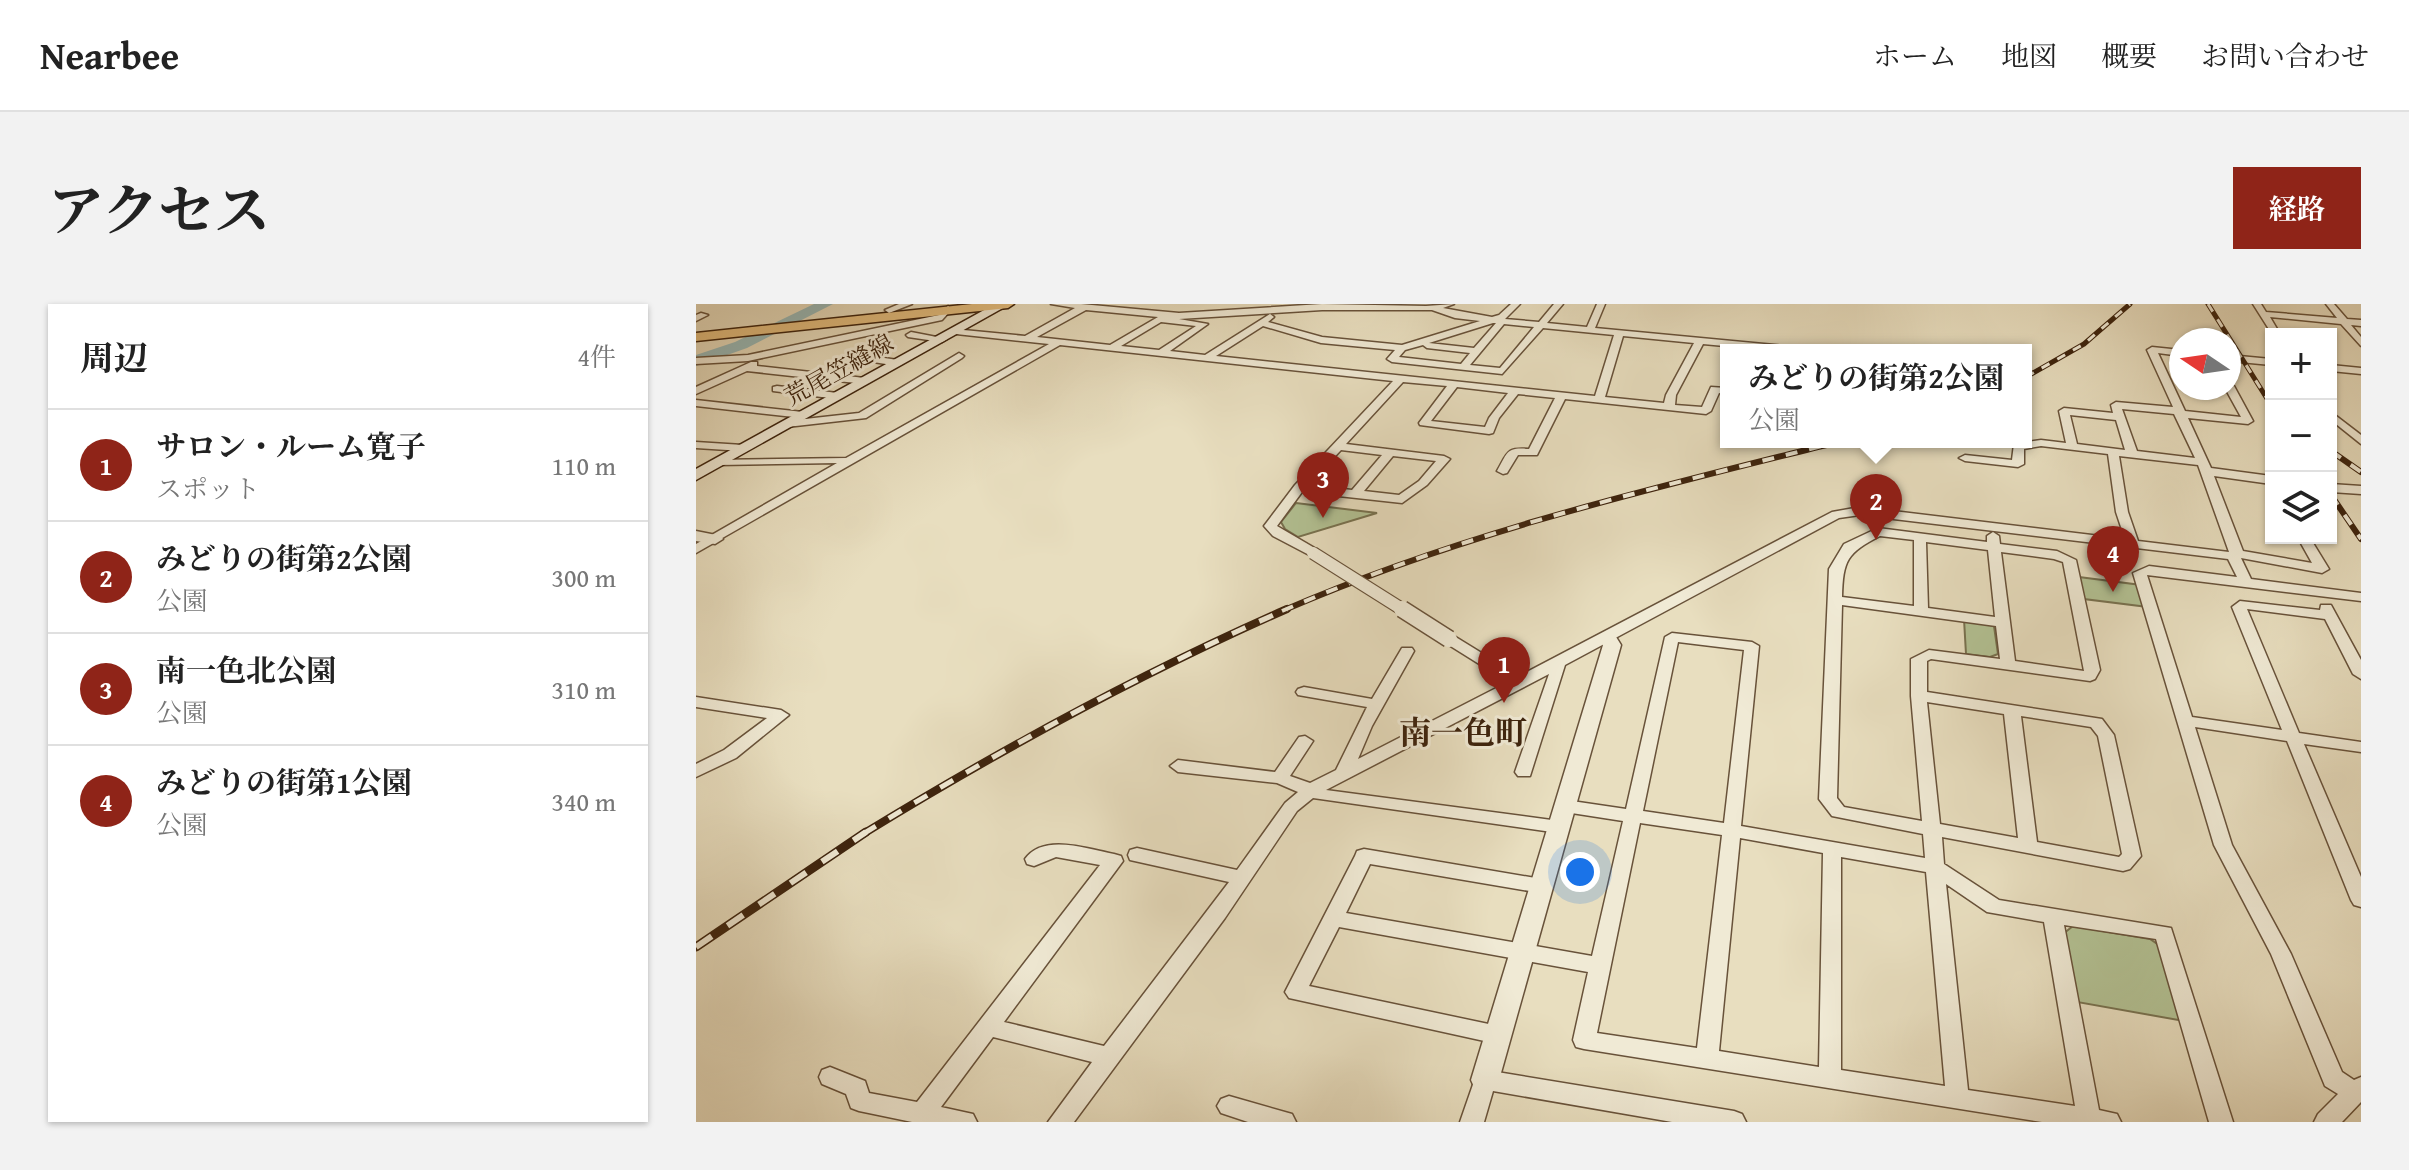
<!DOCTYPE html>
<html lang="ja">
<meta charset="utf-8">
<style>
body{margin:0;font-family:"Gentium Book Plus","Noto Serif JP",serif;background:#f2f2f2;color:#222}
.controls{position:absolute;right:24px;top:24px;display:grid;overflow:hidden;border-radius:0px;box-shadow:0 2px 6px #0004}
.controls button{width:72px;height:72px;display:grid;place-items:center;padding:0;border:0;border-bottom:2px solid #e0e0e0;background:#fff;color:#222;font:40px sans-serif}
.compass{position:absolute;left:1473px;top:24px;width:72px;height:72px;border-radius:50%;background:#fff;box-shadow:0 2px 6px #0004;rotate:283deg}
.you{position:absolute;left:884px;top:568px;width:28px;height:28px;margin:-20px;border:6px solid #fff;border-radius:50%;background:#1a73e8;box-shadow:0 0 0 12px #1a73e833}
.badge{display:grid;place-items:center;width:52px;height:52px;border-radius:50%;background:#8f2418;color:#fff;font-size:26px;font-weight:700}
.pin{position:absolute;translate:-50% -66px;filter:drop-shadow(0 2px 4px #0008)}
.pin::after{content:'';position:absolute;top:42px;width:28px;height:24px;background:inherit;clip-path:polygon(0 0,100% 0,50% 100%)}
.popup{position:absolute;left:1024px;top:40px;width:312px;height:104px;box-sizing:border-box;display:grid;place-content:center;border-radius:0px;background:#fff;filter:drop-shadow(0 2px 6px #0005);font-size:26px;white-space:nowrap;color:#767676}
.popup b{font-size:30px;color:#222}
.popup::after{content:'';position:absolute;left:50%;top:100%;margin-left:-16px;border:16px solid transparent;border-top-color:#fff}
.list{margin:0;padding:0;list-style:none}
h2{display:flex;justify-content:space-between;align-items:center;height:104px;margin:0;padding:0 32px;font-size:34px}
h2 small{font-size:26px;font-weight:400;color:#767676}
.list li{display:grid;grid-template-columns:52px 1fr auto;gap:24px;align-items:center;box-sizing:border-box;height:112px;padding:0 32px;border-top:2px solid #e0e0e0}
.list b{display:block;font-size:30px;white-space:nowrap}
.list p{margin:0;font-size:26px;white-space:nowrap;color:#767676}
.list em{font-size:26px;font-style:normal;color:#767676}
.icon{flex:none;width:44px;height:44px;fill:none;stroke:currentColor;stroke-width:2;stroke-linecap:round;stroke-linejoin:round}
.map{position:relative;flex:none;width:1665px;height:818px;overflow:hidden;border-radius:0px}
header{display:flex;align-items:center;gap:48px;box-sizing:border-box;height:112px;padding:0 40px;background:#fff;border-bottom:2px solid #e0e0e0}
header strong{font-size:38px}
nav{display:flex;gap:44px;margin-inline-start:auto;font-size:28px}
.intro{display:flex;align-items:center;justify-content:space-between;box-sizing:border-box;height:192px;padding:0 48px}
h1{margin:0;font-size:56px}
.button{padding:20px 36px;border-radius:0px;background:#8f2418;color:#fff;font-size:28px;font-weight:700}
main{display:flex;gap:48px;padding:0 48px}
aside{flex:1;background:#fff;border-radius:0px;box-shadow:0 2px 6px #0004}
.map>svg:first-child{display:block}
.green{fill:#b3c294;stroke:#787250;stroke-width:2}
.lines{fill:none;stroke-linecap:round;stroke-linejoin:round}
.river{fill:#99bbba;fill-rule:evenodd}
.minor-casing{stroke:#68523a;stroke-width:3}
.tertiary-casing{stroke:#68523a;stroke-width:3}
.secondary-casing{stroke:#3d230d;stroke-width:3}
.primary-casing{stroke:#3d230d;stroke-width:3}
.minor{fill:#f0ead5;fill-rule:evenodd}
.tertiary{fill:#f0ead5;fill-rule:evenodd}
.secondary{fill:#f0ead5;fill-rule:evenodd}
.primary{fill:#e4bf80;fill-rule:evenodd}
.rail-far3-casing{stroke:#3d230d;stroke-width:5}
.rail-far2-casing{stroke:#3d230d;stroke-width:6}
.rail-far1-casing{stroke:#3d230d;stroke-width:8}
.rail-casing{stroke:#3d230d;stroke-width:9}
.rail-far3{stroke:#f0ead5;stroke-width:3;stroke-dasharray:9;stroke-linecap:butt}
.rail-far2{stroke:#f0ead5;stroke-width:4;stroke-dasharray:12;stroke-linecap:butt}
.rail-far1{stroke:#f0ead5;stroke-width:5;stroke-dasharray:15;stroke-linecap:butt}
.rail{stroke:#f0ead5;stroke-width:6;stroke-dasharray:19;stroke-linecap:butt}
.minor-bridge-far1-casing{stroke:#68523a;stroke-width:14;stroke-linecap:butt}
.minor-bridge-casing{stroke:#68523a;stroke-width:19;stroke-linecap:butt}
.minor-bridge-far1{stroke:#f0ead5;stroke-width:12}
.minor-bridge{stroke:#f0ead5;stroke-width:16}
.labels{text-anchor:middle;stroke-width:6;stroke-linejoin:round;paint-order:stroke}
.far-street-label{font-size:24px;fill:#3d230d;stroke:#f0ead5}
.quarter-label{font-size:32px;font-weight:bold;fill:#3d230d;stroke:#f0ead5}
</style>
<header>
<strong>Nearbee</strong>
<nav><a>ホーム</a><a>地図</a><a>概要</a><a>お問い合わせ</a></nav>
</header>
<div class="intro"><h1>アクセス</h1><a class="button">経路</a></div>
<main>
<aside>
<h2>周辺<small>4件</small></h2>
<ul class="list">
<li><span class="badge">1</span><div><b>サロン・ルーム寛子</b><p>スポット</p></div><em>110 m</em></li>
<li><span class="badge">2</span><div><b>みどりの街第2公園</b><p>公園</p></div><em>300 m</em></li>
<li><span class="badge">3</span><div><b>南一色北公園</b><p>公園</p></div><em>310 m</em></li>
<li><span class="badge">4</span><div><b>みどりの街第1公園</b><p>公園</p></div><em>340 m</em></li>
</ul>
</aside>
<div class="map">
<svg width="1665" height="818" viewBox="0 0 1665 818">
<rect width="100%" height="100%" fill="#e8debf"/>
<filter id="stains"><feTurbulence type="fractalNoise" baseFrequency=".0025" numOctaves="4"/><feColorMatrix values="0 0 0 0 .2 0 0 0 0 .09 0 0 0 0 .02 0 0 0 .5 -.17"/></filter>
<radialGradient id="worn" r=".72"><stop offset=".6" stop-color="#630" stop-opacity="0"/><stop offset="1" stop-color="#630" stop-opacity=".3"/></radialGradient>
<g class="green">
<path d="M600 199 681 209 602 233 589 225 585 218Z"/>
<path d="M1383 273 1445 281 1452 303 1388 295Z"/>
<path d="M1268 315 1298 322 1302 350 1294 353 1270 350Z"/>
<path d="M1377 622 1454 635 1467 644 1488 717 1381 698 1367 630Z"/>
</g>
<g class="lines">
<path class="river" d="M118 0H137L51 44 0 62V51L39 38Z"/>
<g class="minor-casing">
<g id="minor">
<path d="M203 0H216L193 9 189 6Z"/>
<path d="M355 0H385L483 9 626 0 730 2 758 0 747 4 796 13 803 11 815 0H824L809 15 843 18 858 0H867L851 19 891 23 901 0H909L899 24 1099 43 1104 46H1071L1007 40 980 91 979 101 1006 103 1015 83 1030 84V90L1023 89 1015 107 1010 110 869 95 841 151H822L811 169 807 170 801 167C812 148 810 143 833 145L859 94 822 90 803 114 797 129 793 130 724 121 723 119 751 82 707 78 650 140 748 152 754 155 731 181 706 199 606 188 581 222 622 246V252L617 253 577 232 568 222 599 181 697 77 364 41 0 249V240L141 159 22 161 16 158 18 156 150 154 353 40 260 30 257 29V25L329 32 379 4ZM390 6 462 13 414 41 341 33ZM626 6H736L759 14 784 17 706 41 626 33 572 18 578 13 574 10 509 51 474 47 512 20 483 15ZM465 18 500 22 463 46 425 42ZM797 19H800L778 44 733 39ZM808 20 838 23 804 64 774 61ZM567 22 625 39 699 46 691 55 696 58 806 70 847 24 918 31 899 92 520 52ZM927 32 998 39 970 91 968 99 909 93ZM727 41 731 44 774 49 765 60 703 53 709 46ZM761 83 812 89 793 114 789 123 735 117ZM645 146 686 151 656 186 612 181ZM697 152 740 157 723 177 703 191 668 187Z"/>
<path d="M1557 0H1565L1570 8 1641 14 1630 0H1638L1651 15 1665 16V22L1655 21 1665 33V42L1645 20 1574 13 1584 30H1576Z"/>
<path d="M252 2 256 5 246 16 52 57 0 60V54L52 51 243 11Z"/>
<path d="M5 9 12 11 0 17V11Z"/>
<path d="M215 28 251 35 246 38 212 33 210 31Z"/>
<path d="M1456 43 1485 46V52L1462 49 1489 107 1545 113 1529 84H1533V79L1538 82 1557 117 1552 120 1492 114 1515 164 1575 172V180L1518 172 1547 247 1616 259 1602 234H1614L1633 265 1626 269 1545 254 1555 275 1665 289V297L1451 271 1496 413 1586 426 1536 303 1544 297 1624 306 1625 301H1635L1665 356V375L1657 370 1629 315 1551 305 1603 429 1665 438V448L1608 440 1665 573V603L1658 601 1655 596 1591 437 1499 423 1536 541 1595 650 1646 768 1658 776 1665 773V798L1646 818H1618L1622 810 1642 790 1629 782 1575 650 1518 541 1437 269 1453 262 1541 273 1532 255 1164 211 1143 214 869 361 834 472H822L819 468 853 370 630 486 863 517 869 519 872 523 869 527 863 529 617 494 601 507 529 614 378 818H352L396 758 297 733 245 803 277 810 281 818H216L163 807 155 804 150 790 126 780 123 773 126 766 134 763 169 777 173 789 221 798 404 561 360 553 338 562 331 560 329 555C348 529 391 545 418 550L425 552 427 557 308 718 408 742 533 578 434 556 432 551 434 546 441 544 541 566 589 499 602 488 581 479 482 468 474 462 482 456 579 468 603 433 609 432 617 437 594 472 614 479 640 466 671 403 602 391 600 388 602 385 608 383 676 395 706 344H716L718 347 676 422 662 455 812 378 748 338 746 335 748 332H758L823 372 1136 208 1164 203 1429 235 1420 208 1412 150 1345 142 1328 145V160L1322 163 1269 157 1263 154 1269 151 1316 156 1318 140 1345 136 1370 139 1363 107 1368 104 1417 109 1415 101 1420 98 1477 103 1451 46ZM1426 105 1478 110 1499 154 1441 147ZM1374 111 1420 116 1429 146 1381 140ZM1423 152 1502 161 1533 248 1442 237 1432 208Z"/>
<path d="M263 49 268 52 266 54 170 114 91 123 86 120 91 117 163 109Z"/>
<path d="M168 51 202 56 207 59 202 62 165 56V52Z"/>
<path d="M1533 51 1575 55V61L1533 57Z"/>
<path d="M55 58H61V62L169 74 174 77 169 80 51 67 0 90V83Z"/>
<path d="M1635 61 1665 64V70L1635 67Z"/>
<path d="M81 82 142 89 147 92 142 95 77 87V83Z"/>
<path d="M0 96 107 108 112 111 107 114 0 102Z"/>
<path d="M1635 108 1665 131V140L1635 116Z"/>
<path d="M0 138 47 141 53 144 47 147 0 144Z"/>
<path d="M1635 180 1665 182V190L1635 188Z"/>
<path d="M1182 224 1291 238V232L1297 228 1303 232 1304 240 1361 247 1380 256 1404 366 1399 375 1394 377 1235 355 1231 357V388L1406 415 1418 431 1445 552 1434 565 1427 567 1246 533 1248 560 1303 596 1475 624 1537 818H1513L1460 635 1368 621 1403 806 1421 810 1425 818H1346L888 745 880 743 877 736 892 668 643 623 613 682 802 722 810 724 813 731 810 738 802 740 593 694 589 688 659 552 661 547 668 545 845 575 852 577 855 582 852 587 845 589 674 560 650 609 896 652 927 517 869 508 863 506 860 502 863 498 869 496 930 505 969 333 976 329 1056 338 1063 342 1045 522 1229 554 1227 530 1136 512 1123 495 1133 265 1148 240ZM1184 232 1218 236V302L1146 293C1147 256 1151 249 1184 232ZM1230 238 1292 246 1299 313 1232 304ZM1305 248 1358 255 1367 258 1388 367 1319 357ZM1146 301 1300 322 1304 355 1233 346 1215 355V392L1226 517 1148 503 1141 494ZM982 338 1048 346 1028 519 947 507ZM1231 398 1308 410 1322 534 1244 520ZM1325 412 1395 423 1402 432 1426 550 1423 553 1341 538ZM944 519 1026 531 1001 744 901 729ZM1044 534 1127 549 1123 763 1023 747ZM1145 553 1230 568 1249 782 1145 766ZM1250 580 1291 608 1348 618 1379 802 1272 786Z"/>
<path d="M0 393 85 406 93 411 40 454 0 473V460L28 446 71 414 0 403Z"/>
<path d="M789 766 1038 807 1046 810 1050 818H976L797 787 788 818H764L781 769Z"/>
<path d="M533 792 596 810 600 818H552L525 809 521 802 525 795Z"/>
</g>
</g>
<g class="tertiary-casing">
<g id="tertiary">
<path d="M0 227 25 232 27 235 19 240 0 237Z"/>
<path d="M911 327 917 328 925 341 803 776 799 785 789 788 779 785 775 776 907 341 902 332Z"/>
</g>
</g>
<g class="secondary-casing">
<path id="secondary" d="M299 0H314L0 176V165Z"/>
</g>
<g class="primary-casing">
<path id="primary" d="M276 0H318L312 4 0 37V29Z"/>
</g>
<use href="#minor" class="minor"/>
<use href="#tertiary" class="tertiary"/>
<use href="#secondary" class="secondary"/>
<use href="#primary" class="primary"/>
<g class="rail-far3-casing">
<g id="rail-far3">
<path d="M1512 0 1575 101"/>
<path d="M1330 73 1388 40 1434 0"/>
</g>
</g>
<g class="rail-far2-casing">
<g id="rail-far2">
<path d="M1635 147 1665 168"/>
<path d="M1635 191 1665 235"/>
<path d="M586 307C765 229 954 185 1142 138"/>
</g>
</g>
<g class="rail-far1-casing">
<path id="rail-far1" d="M167 530C304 446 443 370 591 305"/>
</g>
<g class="rail-casing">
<path id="rail" d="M0 643 170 528"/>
</g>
<use href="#rail-far3" class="rail-far3"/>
<use href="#rail-far2" class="rail-far2"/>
<use href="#rail-far1" class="rail-far1"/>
<use href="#rail" class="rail"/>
<g class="minor-bridge-far1-casing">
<path id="minor-bridge-far1" d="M617 249 709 307"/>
</g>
<g class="minor-bridge-casing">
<path id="minor-bridge" d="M706 305 753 335"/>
</g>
<use href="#minor-bridge-far1" class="minor-bridge-far1"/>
<use href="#minor-bridge" class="minor-bridge"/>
</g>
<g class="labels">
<g class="far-street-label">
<text transform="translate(143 66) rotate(-29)" y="8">荒尾笠縫線</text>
</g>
<g class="quarter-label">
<text x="767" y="440">南一色町</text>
</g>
</g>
<rect width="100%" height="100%" filter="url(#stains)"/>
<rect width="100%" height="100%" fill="url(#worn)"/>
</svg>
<div class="controls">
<button>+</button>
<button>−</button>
<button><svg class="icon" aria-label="layers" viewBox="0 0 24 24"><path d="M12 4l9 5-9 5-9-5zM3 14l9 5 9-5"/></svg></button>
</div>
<svg class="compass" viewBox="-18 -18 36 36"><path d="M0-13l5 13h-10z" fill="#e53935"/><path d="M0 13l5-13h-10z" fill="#767676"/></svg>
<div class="you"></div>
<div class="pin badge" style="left:808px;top:399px">1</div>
<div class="pin badge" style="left:1180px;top:236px">2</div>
<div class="popup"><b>みどりの街第2公園</b>公園</div>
<div class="pin badge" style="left:627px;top:214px">3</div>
<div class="pin badge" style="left:1417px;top:288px">4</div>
</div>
</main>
